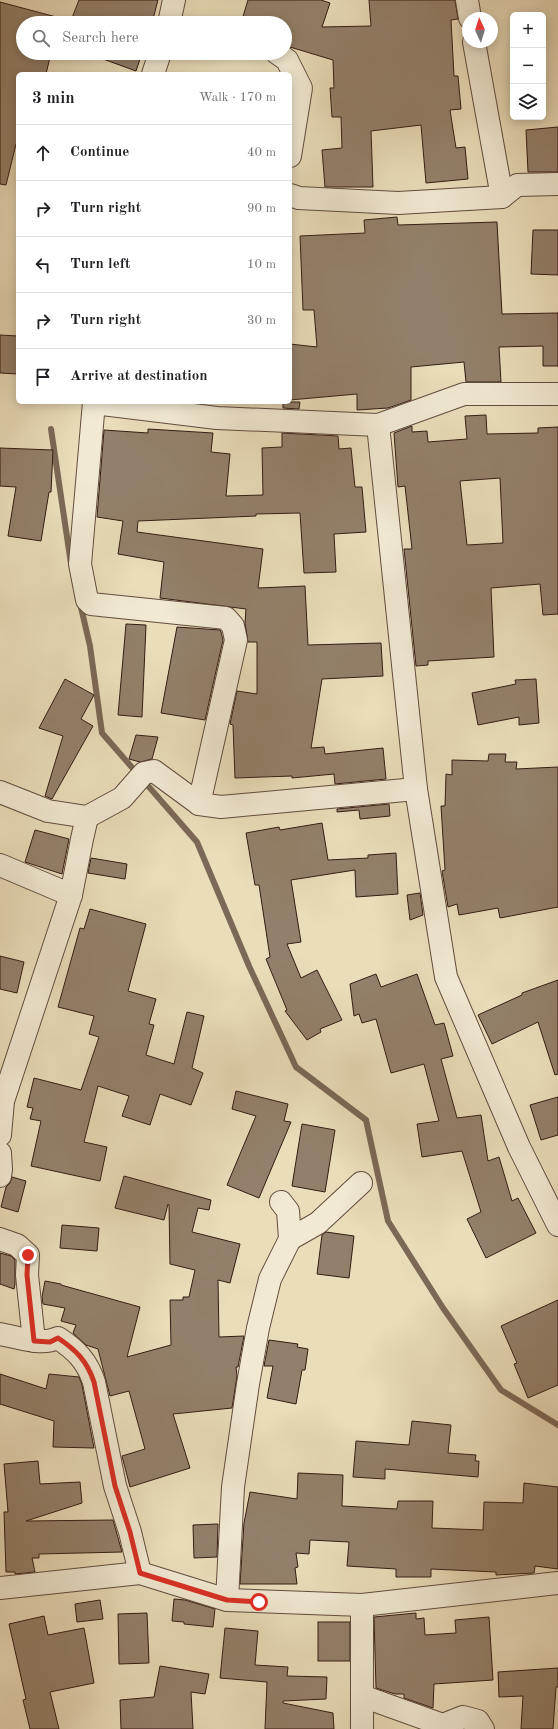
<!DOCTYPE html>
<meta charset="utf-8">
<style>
body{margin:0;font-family:"Old Standard TT",serif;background:#f2f2f2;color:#202124}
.controls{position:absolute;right:12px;top:12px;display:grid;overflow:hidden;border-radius:6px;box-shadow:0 2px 10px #0003}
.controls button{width:36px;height:36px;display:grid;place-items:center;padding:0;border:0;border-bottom:1px solid #e0e0e0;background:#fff;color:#202124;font:20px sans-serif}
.compass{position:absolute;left:462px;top:12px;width:36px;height:36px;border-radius:50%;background:#fff;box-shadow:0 2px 10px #0003;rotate:356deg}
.stop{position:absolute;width:12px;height:12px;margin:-9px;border:3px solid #d93025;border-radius:50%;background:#fff}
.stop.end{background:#d93025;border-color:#fff;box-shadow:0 1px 4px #0008}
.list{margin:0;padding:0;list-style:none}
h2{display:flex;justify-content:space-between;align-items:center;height:52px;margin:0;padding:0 16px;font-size:17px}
h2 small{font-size:13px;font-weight:400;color:#757577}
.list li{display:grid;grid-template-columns:26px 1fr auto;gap:12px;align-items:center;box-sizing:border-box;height:56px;padding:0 16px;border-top:1px solid #e0e0e0}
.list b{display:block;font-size:15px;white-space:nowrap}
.list em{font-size:13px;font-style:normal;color:#757577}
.icon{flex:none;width:22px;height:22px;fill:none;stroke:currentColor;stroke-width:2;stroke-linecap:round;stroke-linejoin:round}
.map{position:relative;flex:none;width:558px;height:1729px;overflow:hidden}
.search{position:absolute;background:#fff;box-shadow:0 2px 10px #0003;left:16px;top:16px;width:276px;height:44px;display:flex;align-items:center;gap:10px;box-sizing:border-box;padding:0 14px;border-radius:22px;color:#757577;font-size:15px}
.panel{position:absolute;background:#fff;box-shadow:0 2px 10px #0003;left:16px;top:72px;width:276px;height:332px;border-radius:6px}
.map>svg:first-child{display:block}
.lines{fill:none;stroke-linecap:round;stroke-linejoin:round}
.stream{stroke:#7c6856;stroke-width:6}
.building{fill:#93806a;stroke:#341c14;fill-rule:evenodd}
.minor-casing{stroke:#624c3e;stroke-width:24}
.minor{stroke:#f1e9d2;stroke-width:22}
.route{stroke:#d93025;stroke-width:5}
</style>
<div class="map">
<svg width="558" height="1729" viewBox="0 0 558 1729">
<rect width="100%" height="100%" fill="#eaddba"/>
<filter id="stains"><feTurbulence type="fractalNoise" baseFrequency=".005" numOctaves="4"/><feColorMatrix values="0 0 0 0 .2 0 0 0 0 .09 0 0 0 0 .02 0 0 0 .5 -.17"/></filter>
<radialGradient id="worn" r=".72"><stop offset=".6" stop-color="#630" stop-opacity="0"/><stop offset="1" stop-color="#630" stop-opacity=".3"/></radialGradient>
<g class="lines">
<g class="stream">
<path d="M51 429 71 564"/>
<path d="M80 603 90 646 102 733 197 842 249 966 296 1067 366 1120 388 1221 443 1308 501 1390 558 1425"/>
</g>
</g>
<g class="building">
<path d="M79 0H158L152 23H70Z"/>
<path d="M248 0H321L330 3 322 27 371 26 369 0H455L458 19 451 20 454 76H458L461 109 450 110 456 148 465 147 468 179 426 183 421 125 371 131 373 187H325L322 150 342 148 341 117H332L330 88H334L333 60 290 47 285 43V23H241Z"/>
<path d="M0 2 60 18 59 23H23V53H51L46 74H18V145L16 144 6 185 0 184Z"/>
<path d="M92 53H142L136 71 92 55Z"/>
<path d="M558 127V172H528L526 130Z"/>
<path d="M397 217 398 225 497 222 502 314 558 313V366H543V346L499 347 501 382H466L464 362 411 367V400L388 408 357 410V394L290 400V344L317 347 314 310H303L300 236 365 233 364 220Z"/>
<path d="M533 230H558V275L531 274Z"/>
<path d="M0 335 18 336V374L0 373Z"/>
<path d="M283 402H300L299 409 283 408Z"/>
<path d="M486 415 487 434 538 433V428L558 427V614L543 615 540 584 491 588 494 657 428 661V665L416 666 404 549H412L405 486 398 487 394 433 412 426V432L427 431 428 442 467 439 465 416ZM500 478 503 543 467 545 460 481Z"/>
<path d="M148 429 213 433 211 452 230 454 226 496 263 495 262 448 282 447V433L338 436 339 449 351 448 355 487H362L366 532 334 534 336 572 304 573 300 513 256 514V516L138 521 137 532 263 549 258 588 305 586 308 645 381 643 383 676 322 679 311 748 324 747 325 754 383 748 386 779 335 784 334 774 292 778V776L235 778 233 725 230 724 237 691 257 694V642H248L245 623 246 609 160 598 164 562 118 554 123 521 97 517 104 430 148 433Z"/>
<path d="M0 448 53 450 51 492H49L41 541 8 536 16 487 0 486Z"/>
<path d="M126 624 146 625 142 717 118 715Z"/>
<path d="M177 627 220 630 221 632 223 640 205 720 161 713Z"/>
<path d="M65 679 94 695 81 719 93 726 52 799 45 796 63 736 39 728Z"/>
<path d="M536 679 539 723 519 725V717L478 725 472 693 516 684 515 680Z"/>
<path d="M136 735 158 737 152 759 140 762 129 759Z"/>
<path d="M489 754H506L505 762H517L516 769 558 767V907L500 918 498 908 459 915 457 904 448 907 442 871 445 870 441 806H445L446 774 452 775V760L488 761Z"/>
<path d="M389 804 390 816 360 819 359 810 337 812V809Z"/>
<path d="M322 823 328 860 368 858V855L396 853 398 894 356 897 355 870 291 880 301 942 287 944 301 978 317 970 342 1020 320 1029 321 1032 307 1040 285 1011 287 1010 266 959 270 957 259 885H255L246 833 279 827 280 830Z"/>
<path d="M35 830 69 839 62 874 25 862Z"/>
<path d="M91 858 127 864 125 879 88 873Z"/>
<path d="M420 893 423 915 410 920 407 895Z"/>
<path d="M90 909 146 924 128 991 156 999 149 1024 154 1025 146 1055 174 1064 187 1012 204 1016 192 1068 203 1073 191 1105 160 1094 150 1125 122 1116 129 1096 98 1086 84 1142 107 1147 100 1181 31 1166 41 1121 30 1119 33 1108 27 1107 34 1078 81 1090 99 1037 89 1034 94 1016 58 1007 80 928 84 929Z"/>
<path d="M0 956 24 962 17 993 0 989Z"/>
<path d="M376 974 381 987 417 974 435 1025 444 1023 453 1056 441 1059 457 1118 481 1115 488 1161 499 1157 512 1201 518 1198 536 1233 486 1258 467 1219 481 1212 462 1151 422 1157 417 1124 439 1121 424 1064 391 1073 376 1019 362 1023 359 1014 354 1016 350 984Z"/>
<path d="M558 980V1074L555 1075 538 1022 492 1044 478 1015 522 995V993Z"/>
<path d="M236 1091 288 1104 284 1121 291 1122 259 1198 227 1185 256 1116 232 1109Z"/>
<path d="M558 1097V1135L541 1140 530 1105Z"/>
<path d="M302 1124 335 1130 325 1192 292 1186Z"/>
<path d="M124 1176 211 1200 209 1210 198 1208 192 1232 240 1244 230 1283 218 1280 219 1337 244 1336 238 1367H236L237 1376 232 1408 173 1414 190 1468 130 1487 122 1456 145 1449 129 1391 110 1396 98 1349 86 1345 73 1333 76 1325 61 1321 65 1308 43 1304 42 1297 45 1281 61 1284V1285L140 1307 127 1357 171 1345 170 1300H183V1297H189L195 1270 170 1264 169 1205 168 1204 164 1220 115 1208Z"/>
<path d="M12 1177 26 1181 18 1212 1 1207 6 1187 10 1183Z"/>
<path d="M62 1225 99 1228 97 1251 60 1248Z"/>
<path d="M326 1232 354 1236 349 1278 317 1274 322 1235Z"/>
<path d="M0 1253 11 1256 15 1260V1284L14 1289 0 1284Z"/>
<path d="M558 1300V1385L528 1398 514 1364 517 1363 501 1326Z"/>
<path d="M269 1340 298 1344 297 1347 308 1349 305 1370H302L296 1404 267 1398 273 1366H264Z"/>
<path d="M0 1374 46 1389 49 1374 79 1377 82 1385 94 1448 53 1447 54 1421 0 1404Z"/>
<path d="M412 1421 451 1425 448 1453 476 1455 475 1461H479L478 1477 385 1469V1479L353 1477 356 1441 409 1445Z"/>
<path d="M38 1461 40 1484 80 1482 82 1503 26 1521 113 1520 122 1552 39 1554V1558H32L35 1572 15 1574V1572H6L4 1512H8L4 1464Z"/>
<path d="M298 1473 343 1475 342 1506 397 1509 398 1501H433L432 1528 483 1530 484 1502 523 1503 524 1483 558 1487V1569L535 1566 534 1573 496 1575V1572L431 1569V1577H396V1569L347 1566 349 1542 310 1540 309 1554 296 1553 298 1567 295 1568 297 1584H240L244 1523 250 1492 297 1499Z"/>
<path d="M218 1524 217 1557 194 1558 193 1525Z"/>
<path d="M174 1599 185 1600 215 1609 213 1627 184 1624V1622L172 1621Z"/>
<path d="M100 1600 103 1619 77 1622 75 1604Z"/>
<path d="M147 1613 149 1663 119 1664 118 1614Z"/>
<path d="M416 1613V1619L424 1618 425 1635 456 1633 455 1620 489 1617 493 1680 434 1684 433 1708 404 1698V1694H395L376 1688 374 1617Z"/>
<path d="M44 1616 48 1635 84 1628 94 1683 50 1692 59 1729H30L23 1700 26 1699 9 1624Z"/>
<rect x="318" y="1622" width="32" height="39"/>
<path d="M225 1628 258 1631 255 1665 288 1667 287 1676 327 1677 326 1699 283 1701V1703L333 1713 334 1729H265L267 1682 220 1678Z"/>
<path d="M160 1666 209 1674 205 1694 191 1692 193 1729H121L120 1700 154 1697Z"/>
<path d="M558 1668V1687H556L553 1729H521L523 1696 499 1697 498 1672Z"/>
</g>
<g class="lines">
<g class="minor-casing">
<g id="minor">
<path d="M467 0 470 18"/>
<path d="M169 23 174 0"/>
<path d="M474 42 502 197"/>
<path d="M277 53 287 60 301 88 290 156"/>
<path d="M153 74 160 53"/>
<path d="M290 195 299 198 398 203 502 197 517 185 558 184"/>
<path d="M94 402 80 564 87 600 91 604 226 618 233 626 236 640 199 804"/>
<path d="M94 403 217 418 378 425 464 394H558"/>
<path d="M378 425 416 789 446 977 519 1147 558 1225"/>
<path d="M0 792 48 811 87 817 122 798 144 773 154 771 199 804 221 807 416 789"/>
<path d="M0 865 71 895"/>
<path d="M0 1135 3 1101 71 895 82 839 87 817"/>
<path d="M0 1153 1 1169 0 1176"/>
<path d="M0 1239 17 1245 28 1255 27 1275 34 1341"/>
<path d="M290 1239 318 1223 361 1183"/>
<path d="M0 1334C18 1337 40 1346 58 1338 76 1350 87 1361 94 1382L115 1486 130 1532 140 1573"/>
<path d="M0 1588 140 1573 227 1600 362 1605 558 1583"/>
<path d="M227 1600 233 1487 248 1384 258 1328 270 1279 290 1239 288 1211 281 1202"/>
<path d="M362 1605V1729"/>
<path d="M362 1696 443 1725 463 1717 478 1721 483 1729"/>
</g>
</g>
<use href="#minor" class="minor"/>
</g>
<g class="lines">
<path class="route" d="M28 1255 27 1275 34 1341 50 1342 58 1338C76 1350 87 1361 94 1382L115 1486 130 1532 140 1573 227 1600 259 1602"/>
</g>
<rect width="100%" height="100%" filter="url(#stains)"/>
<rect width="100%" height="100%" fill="url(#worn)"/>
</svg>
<div class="controls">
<button>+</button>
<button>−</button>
<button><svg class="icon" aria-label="layers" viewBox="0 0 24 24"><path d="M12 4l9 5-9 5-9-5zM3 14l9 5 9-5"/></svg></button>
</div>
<svg class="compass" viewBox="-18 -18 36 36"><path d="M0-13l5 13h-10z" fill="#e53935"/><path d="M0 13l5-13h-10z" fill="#757577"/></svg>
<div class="stop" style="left:259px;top:1602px"></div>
<div class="stop end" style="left:28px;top:1255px"></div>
<div class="search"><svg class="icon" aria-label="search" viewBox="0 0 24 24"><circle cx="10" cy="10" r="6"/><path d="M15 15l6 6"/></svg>Search here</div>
<section class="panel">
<h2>3 min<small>Walk · 170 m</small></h2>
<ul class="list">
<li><svg class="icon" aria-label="ahead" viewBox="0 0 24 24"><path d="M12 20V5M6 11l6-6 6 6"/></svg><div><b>Continue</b></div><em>40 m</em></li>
<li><svg class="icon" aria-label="right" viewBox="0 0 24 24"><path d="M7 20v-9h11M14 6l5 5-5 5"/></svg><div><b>Turn right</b></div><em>90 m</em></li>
<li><svg class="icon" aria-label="left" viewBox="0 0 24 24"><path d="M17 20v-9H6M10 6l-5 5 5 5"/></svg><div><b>Turn left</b></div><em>10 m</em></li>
<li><svg class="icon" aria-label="right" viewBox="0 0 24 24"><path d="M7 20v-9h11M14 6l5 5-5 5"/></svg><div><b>Turn right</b></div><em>30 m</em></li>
<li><svg class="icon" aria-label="arrive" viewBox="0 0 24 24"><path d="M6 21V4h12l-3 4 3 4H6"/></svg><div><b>Arrive at destination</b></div></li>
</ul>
</section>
</div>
